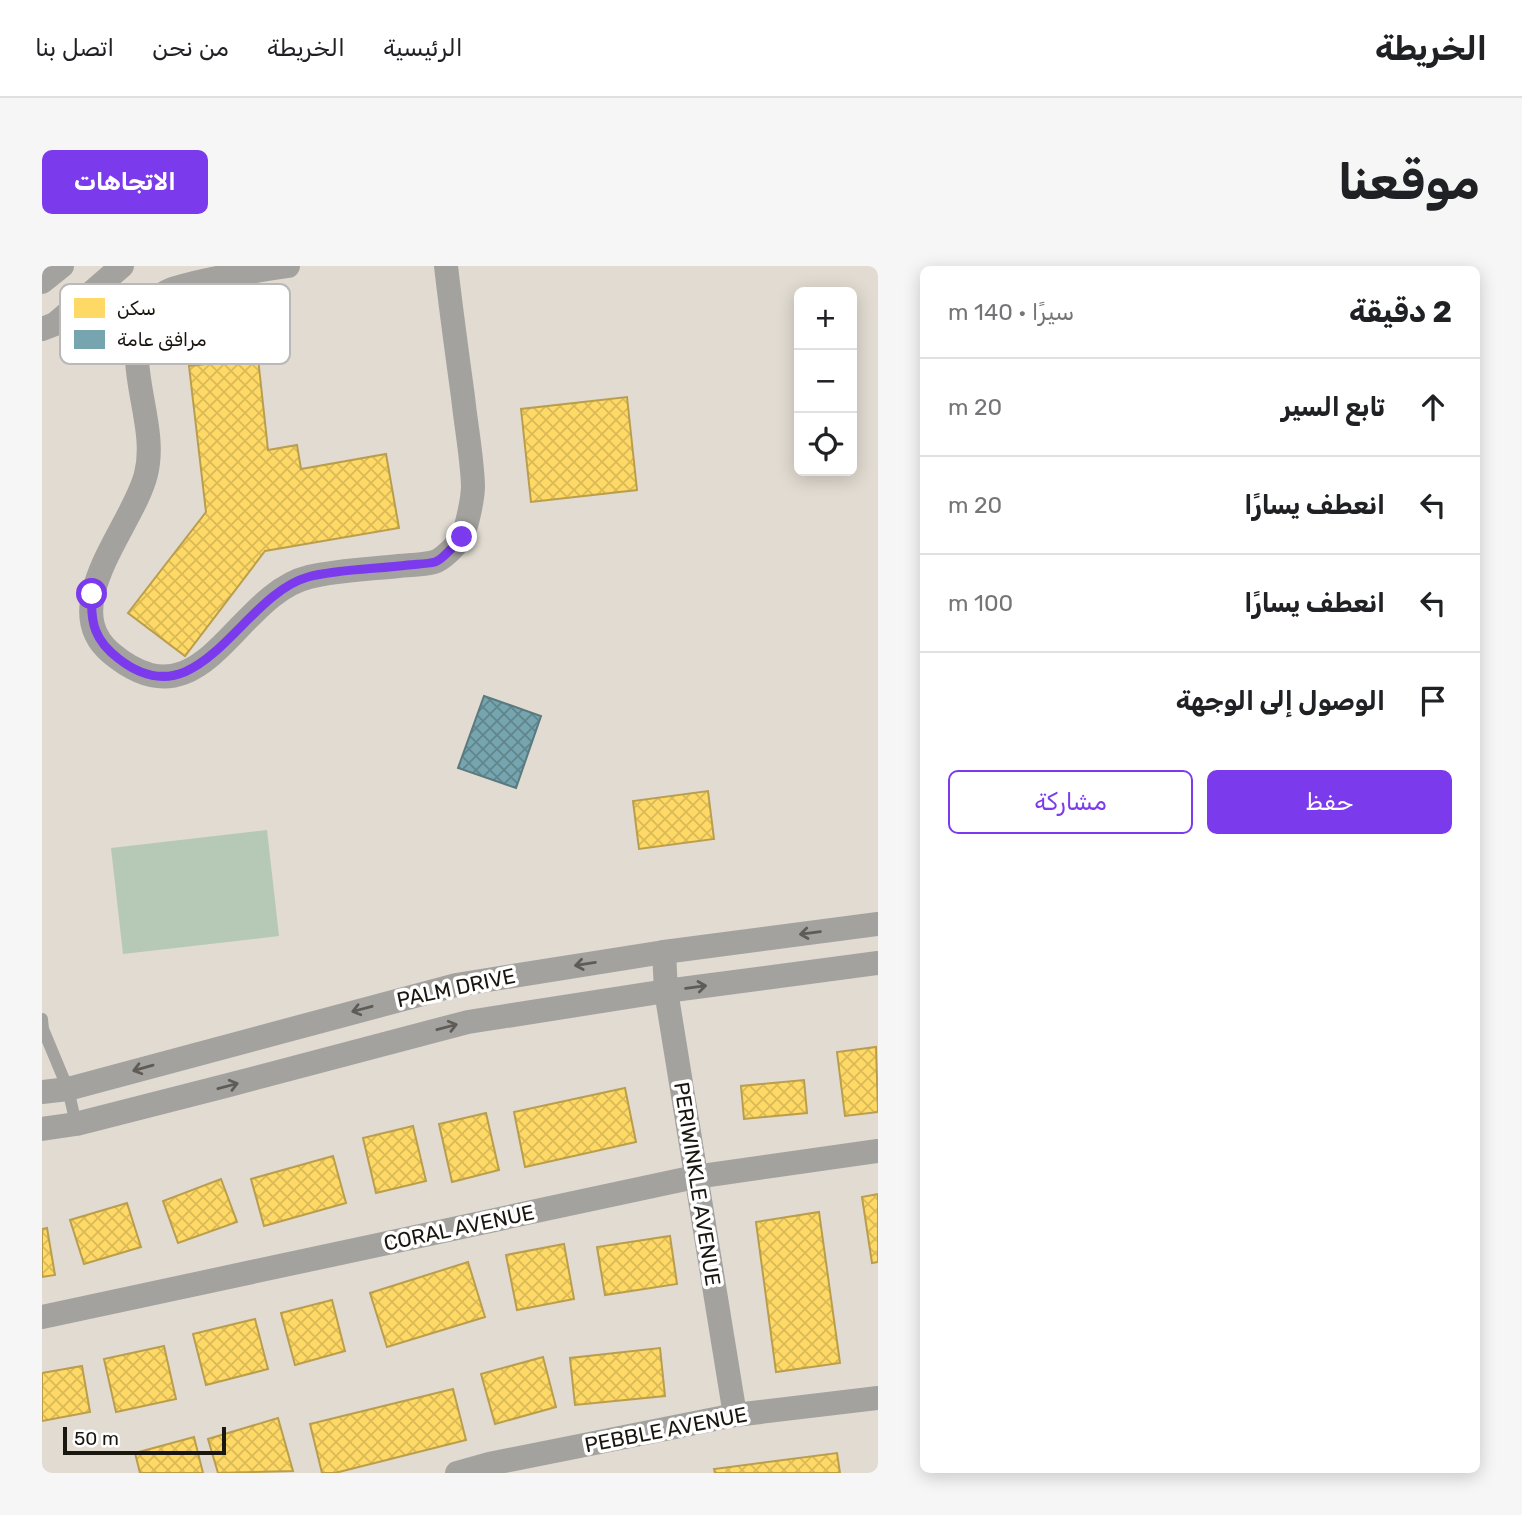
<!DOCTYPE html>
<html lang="ar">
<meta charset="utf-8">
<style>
body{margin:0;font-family:Rubik,Vazirmatn,sans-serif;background:#f6f6f6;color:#202124;direction:rtl}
.controls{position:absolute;right:21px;top:21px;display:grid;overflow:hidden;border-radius:10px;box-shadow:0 4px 18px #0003}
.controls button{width:63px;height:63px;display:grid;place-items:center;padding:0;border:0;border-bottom:2px solid #e0e0e0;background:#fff;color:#202124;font:35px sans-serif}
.scale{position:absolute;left:21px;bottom:18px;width:163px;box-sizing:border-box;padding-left:7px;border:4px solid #1a1610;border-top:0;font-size:19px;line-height:24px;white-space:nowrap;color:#1a1610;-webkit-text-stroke:5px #fff;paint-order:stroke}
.stop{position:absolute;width:21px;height:21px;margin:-16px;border:5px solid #7c3aed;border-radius:50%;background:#fff}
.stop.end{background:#7c3aed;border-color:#fff;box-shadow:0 2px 7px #0008}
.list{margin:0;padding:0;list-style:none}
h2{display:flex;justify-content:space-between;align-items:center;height:91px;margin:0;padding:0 28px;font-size:30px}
h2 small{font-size:23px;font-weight:400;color:#757577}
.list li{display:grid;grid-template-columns:46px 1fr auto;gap:21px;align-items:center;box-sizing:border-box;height:98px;padding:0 28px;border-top:2px solid #e0e0e0}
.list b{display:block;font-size:26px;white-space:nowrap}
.list em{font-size:23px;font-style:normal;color:#757577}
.actions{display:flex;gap:14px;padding:21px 28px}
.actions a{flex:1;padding:16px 0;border:2px solid #7c3aed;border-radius:10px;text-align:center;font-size:24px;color:#7c3aed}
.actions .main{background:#7c3aed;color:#fff}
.icon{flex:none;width:38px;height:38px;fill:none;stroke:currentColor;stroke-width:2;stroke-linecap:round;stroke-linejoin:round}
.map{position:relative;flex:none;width:836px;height:1207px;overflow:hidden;direction:ltr;border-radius:10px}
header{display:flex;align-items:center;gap:42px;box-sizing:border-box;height:98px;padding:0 35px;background:#fff;border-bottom:2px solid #e0e0e0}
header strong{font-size:33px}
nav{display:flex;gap:38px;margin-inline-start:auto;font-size:24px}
.intro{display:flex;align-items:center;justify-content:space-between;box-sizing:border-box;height:168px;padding:0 42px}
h1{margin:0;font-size:49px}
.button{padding:18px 32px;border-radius:10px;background:#7c3aed;color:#fff;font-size:24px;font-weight:700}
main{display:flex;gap:42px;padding:0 42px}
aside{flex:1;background:#fff;border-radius:10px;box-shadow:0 4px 18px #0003}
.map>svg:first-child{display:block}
.green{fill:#b6c9b7}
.homes{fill:url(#homes-cross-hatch);stroke:#ba9e4c;stroke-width:2}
.public{fill:url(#public-cross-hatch);stroke:#5a7a7f;stroke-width:2}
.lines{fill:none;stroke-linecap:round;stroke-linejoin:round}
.service{stroke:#a4a29f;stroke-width:12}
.minor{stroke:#a4a29f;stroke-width:24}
.oneway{stroke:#5f5c58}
.route{stroke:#7c3aed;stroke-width:9}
.labels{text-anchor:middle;stroke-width:7;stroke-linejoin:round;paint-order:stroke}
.street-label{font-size:21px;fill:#1a1610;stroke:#fff}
.key{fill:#fff;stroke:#bab9b7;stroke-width:2}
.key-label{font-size:19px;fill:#1a1610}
</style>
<header>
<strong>الخريطة</strong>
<nav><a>الرئيسية</a><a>الخريطة</a><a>من نحن</a><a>اتصل بنا</a></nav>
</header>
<div class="intro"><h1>موقعنا</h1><a class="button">الاتجاهات</a></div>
<main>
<aside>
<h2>2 دقيقة<small>سيرًا · 140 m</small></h2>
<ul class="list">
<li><svg class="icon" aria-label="ahead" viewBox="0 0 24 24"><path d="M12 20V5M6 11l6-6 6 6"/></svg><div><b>تابع السير</b></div><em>20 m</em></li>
<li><svg class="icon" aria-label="left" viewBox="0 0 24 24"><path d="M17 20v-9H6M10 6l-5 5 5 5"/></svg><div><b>انعطف يسارًا</b></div><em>20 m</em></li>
<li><svg class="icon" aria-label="left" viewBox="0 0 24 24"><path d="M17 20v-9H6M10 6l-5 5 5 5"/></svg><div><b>انعطف يسارًا</b></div><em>100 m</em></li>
<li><svg class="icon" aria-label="arrive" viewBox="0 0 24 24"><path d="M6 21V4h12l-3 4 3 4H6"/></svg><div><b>الوصول إلى الوجهة</b></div></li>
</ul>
<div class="actions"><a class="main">حفظ</a><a>مشاركة</a></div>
</aside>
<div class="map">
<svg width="836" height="1207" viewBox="0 0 836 1207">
<defs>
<pattern id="homes-cross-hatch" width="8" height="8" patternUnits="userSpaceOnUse" patternTransform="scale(1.75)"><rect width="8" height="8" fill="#ffd966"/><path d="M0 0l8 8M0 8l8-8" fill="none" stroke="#daba57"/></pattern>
<pattern id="public-cross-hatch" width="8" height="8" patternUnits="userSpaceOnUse" patternTransform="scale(1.75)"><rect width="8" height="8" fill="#76a5af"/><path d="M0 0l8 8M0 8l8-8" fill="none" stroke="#60858d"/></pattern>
</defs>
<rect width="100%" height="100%" fill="#e1dbd1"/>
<path class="green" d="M225 564 237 670 81 688 69 582Z"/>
<g class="homes">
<path d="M216 92 226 184 255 179 259 203 344 188 357 262 223 285 143 390 86 347 164 246 147 100Z"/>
<path d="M585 131 595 224 489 236 479 143Z"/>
<path d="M666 525 672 573 597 583 591 535Z"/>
<path d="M834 781 836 846 803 850 795 786Z"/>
<path d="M762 814 765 847 702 853 699 820Z"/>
<path d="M583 822 594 876 483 901 472 846Z"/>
<path d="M444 847 457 904 410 916 397 858Z"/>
<path d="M371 860 384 915 334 927 321 872Z"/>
<path d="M291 890 304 937 222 960 209 913Z"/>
<path d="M179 913 195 956 136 977 121 935Z"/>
<path d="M836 928V996L830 997 820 931Z"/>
<path d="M85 937 99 981 42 998 28 954Z"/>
<path d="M777 946 798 1097 734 1106 714 956Z"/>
<path d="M5 962 13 1009 0 1011V963Z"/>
<path d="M628 970 635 1018 563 1029 555 981Z"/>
<path d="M522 978 532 1033 475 1044 464 989Z"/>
<path d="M426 996 443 1051 345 1081 328 1027Z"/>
<path d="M290 1034 303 1085 253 1099 239 1047Z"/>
<path d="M213 1053 226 1103 164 1119 151 1068Z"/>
<path d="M122 1080 134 1133 74 1146 62 1093Z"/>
<path d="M618 1082 623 1130 533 1139 528 1092Z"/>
<path d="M501 1091 514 1141 453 1158 439 1108Z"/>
<path d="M40 1100 48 1146 0 1155V1107Z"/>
<path d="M411 1123 424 1174 293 1207H280L268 1158Z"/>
<path d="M236 1152 251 1205 176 1207 166 1173Z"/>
<path d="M152 1171 161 1207H98L93 1187Z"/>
<path d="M795 1187 798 1207H673L672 1203Z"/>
</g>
<path class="public" d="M442 430 499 450 474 522 416 502Z"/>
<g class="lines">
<path class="service" d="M0 753 1 763 26 823 34 858"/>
<g class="minor">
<path d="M246 0C212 5 166 12 134 22 126 24 114 31 109 38 73 89 118 153 104 208 92 259 13 340 69 387 161 464 192 329 267 311 296 304 328 303 357 300 368 299 382 299 392 296 400 294 414 280 419 272 425 263 431 231 431 220 430 190 424 160 421 131 415 87 409 44 404 0"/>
<path d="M0 16 20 0"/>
<path d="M0 63 13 58 80 0"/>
<path d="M622 686 624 725 693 1149"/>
<path d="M0 826 26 823 414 719 622 686 836 658"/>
<path d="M0 863 34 858 183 820 426 756 624 725 836 697"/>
<path d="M0 1051 653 911 836 885"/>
<path d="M415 1207 447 1198 693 1149 836 1132"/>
</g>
</g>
<defs><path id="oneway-shaft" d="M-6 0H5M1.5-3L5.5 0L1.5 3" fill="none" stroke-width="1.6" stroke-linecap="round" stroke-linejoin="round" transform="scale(1.75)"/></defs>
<g class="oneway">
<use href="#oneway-shaft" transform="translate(768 667) rotate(173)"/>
<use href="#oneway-shaft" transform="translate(543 698) rotate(171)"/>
<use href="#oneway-shaft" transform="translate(654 721) rotate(-7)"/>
<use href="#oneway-shaft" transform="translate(320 743) rotate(165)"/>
<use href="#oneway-shaft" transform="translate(405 761) rotate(-15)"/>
<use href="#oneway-shaft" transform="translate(101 802) rotate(164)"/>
<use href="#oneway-shaft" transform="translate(186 820) rotate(-15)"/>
</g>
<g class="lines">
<path class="route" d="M50 328C48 357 53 375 77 393 158 456 198 330 266 311 295 303 336 303 366 299 375 298 385 298 393 296 402 293 413 278 420 271"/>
</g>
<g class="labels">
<g class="street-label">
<text transform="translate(414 722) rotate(-12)" y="7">PALM DRIVE</text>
<text transform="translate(655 918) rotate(81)" y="7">PERIWINKLE AVENUE</text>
<text transform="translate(417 962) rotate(-12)" y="7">CORAL AVENUE</text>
<text transform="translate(624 1164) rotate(-11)" y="7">PEBBLE AVENUE</text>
</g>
</g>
<rect x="18" y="18" width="230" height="80" rx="10" class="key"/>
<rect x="32" y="32" width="31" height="20" fill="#ffd966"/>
<rect x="32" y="64" width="31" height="19" fill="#76a5af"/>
<g class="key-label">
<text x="75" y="49">سكن</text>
<text x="75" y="80">مرافق عامة</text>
</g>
</svg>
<div class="controls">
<button>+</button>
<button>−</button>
<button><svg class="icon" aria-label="locate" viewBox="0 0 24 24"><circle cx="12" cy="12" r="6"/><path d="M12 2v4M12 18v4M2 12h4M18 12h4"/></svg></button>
</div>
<div class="scale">50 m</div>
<div class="stop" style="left:50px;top:328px"></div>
<div class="stop end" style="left:420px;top:271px"></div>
</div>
</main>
